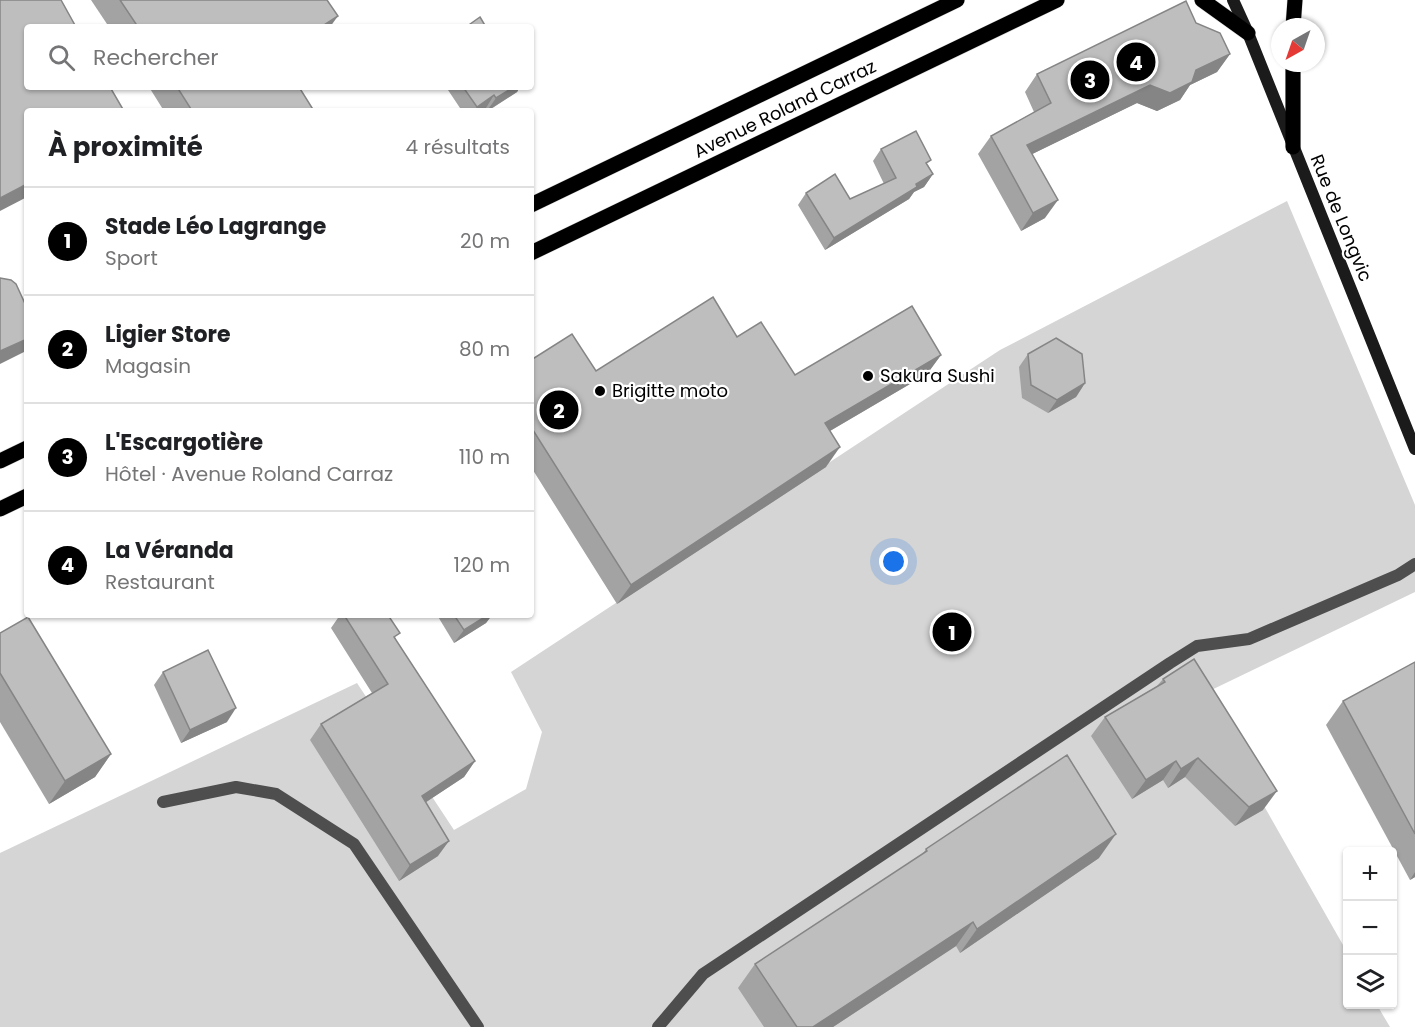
<!DOCTYPE html>
<html lang="fr">
<meta charset="utf-8">
<style>
body{margin:0;font-family:Poppins,sans-serif;background:#f2f2f2;color:#202124}
.controls{position:absolute;right:18px;bottom:18px;display:grid;overflow:hidden;border-radius:6px;box-shadow:0 2px 4px #0004}
.controls button{width:54px;height:54px;display:grid;place-items:center;padding:0;border:0;border-bottom:2px solid #e0e0e0;background:#fff;color:#202124;font:30px sans-serif}
.compass{position:absolute;left:1271px;top:18px;width:54px;height:54px;border-radius:50%;background:#fff;box-shadow:0 2px 4px #0004;rotate:220deg}
.you{position:absolute;left:894px;top:562px;width:21px;height:21px;margin:-15px;border:4px solid #fff;border-radius:50%;background:#1a73e8;box-shadow:0 0 0 9px #1a73e833}
.badge{display:grid;place-items:center;width:39px;height:39px;border-radius:50%;background:#000;color:#fff;font-size:20px;font-weight:700}
.pin{position:absolute;translate:-50% -50%;border:3px solid #fff;box-shadow:0 2px 6px #0006}
.list{margin:0;padding:0;list-style:none}
h2{display:flex;justify-content:space-between;align-items:center;height:78px;margin:0;padding:0 24px;font-size:26px}
h2 small{font-size:20px;font-weight:400;color:#757577}
.list li{display:grid;grid-template-columns:39px 1fr auto;gap:18px;align-items:center;box-sizing:border-box;height:108px;padding:0 24px;border-top:2px solid #e0e0e0}
.list b{display:block;font-size:22px;white-space:nowrap}
.list p{margin:0;font-size:20px;white-space:nowrap;color:#757577}
.list em{font-size:20px;font-style:normal;color:#757577}
.icon{flex:none;width:33px;height:33px;fill:none;stroke:currentColor;stroke-width:2;stroke-linecap:round;stroke-linejoin:round}
.map{position:relative;flex:none;width:1415px;height:1027px;overflow:hidden}
.search{position:absolute;background:#fff;box-shadow:0 2px 4px #0004;left:24px;top:24px;width:510px;height:66px;display:flex;align-items:center;gap:15px;box-sizing:border-box;padding:0 21px;border-radius:6px;color:#757577;font-size:22px}
.panel{position:absolute;background:#fff;box-shadow:0 2px 4px #0004;left:24px;top:108px;width:510px;height:510px;border-radius:6px}
.map>svg:first-child{display:block}
.green{fill:#d5d5d5}
.lines{fill:none;stroke-linecap:round;stroke-linejoin:round}
.primary-casing{stroke:#dbdbdb;stroke-width:16}
.lane{stroke:#4e4e4e;stroke-width:12}
.secondary{stroke:#1b1b1b;stroke-width:12}
.primary{stroke:#000;stroke-width:15}
.wall{fill:#a3a3a3}
.shaded-wall{fill:#858585}
.building{fill:#bebebe;stroke:#858585;stroke-width:1.5}
.poi-dot{fill:#000;stroke:#fff;stroke-width:2}
.labels{text-anchor:middle;stroke-width:4.5;stroke-linejoin:round;paint-order:stroke}
.street-label{font-size:18px;fill:#000;stroke:#fff}
.poi-label{font-size:18px;fill:#000;stroke:#fff;text-anchor:start}
</style>
<div class="map">
<svg width="1415" height="1027" viewBox="0 0 1415 1027">
<rect width="100%" height="100%" fill="#fff"/>
<path class="green" d="M1287 201 1415 505V592L1201 695 1347 952 1348 1004 1377 1005 1390 1027H0V853L357 683 454 830 526 789 542 732 511 672 1000 350Z"/>
<g class="lines">
<g class="primary-casing">
<g id="primary">
<path d="M1202 0 1248 33"/>
<path d="M1293 27 1295 0"/>
<path d="M1293 63V147"/>
<path d="M531 205 957 0"/>
<path d="M531 253 1057 0"/>
<path d="M0 461 27 448"/>
<path d="M0 509 27 496"/>
</g>
</g>
<g class="lane">
<path d="M163 802 236 787 276 794 354 844 478 1027"/>
<path d="M658 1027 703 974 1170 663 1197 646 1249 639 1398 575 1415 564"/>
</g>
<path class="secondary" d="M1233 0 1248 33 1415 449"/>
<use href="#primary" class="primary"/>
</g>
<g class="wall">
<path d="M91 0H327L330 27H109Z"/>
<path d="M1196 23 1230 54 1217 72 1190 85 1180 100 1157 111 1137 103 1032 154 1045 218 1021 231 978 154 991 136 1034 112 1025 92 1037 74Z"/>
<path d="M149 87H299L314 111H164Z"/>
<path d="M446 87H520L517 92 488 111 486 108 481 111H462Z"/>
<path d="M881 149 928 165 933 174 924 187 914 192 909 199 825 250 798 205 806 193 850 199 884 184 873 161Z"/>
<path d="M1028 354 1085 383 1076 397 1048 413 1022 398 1019 367Z"/>
<path d="M941 355 927 374 830 431 826 467 617 604 531 467V360L596 371 795 375Z"/>
<path d="M340 615H388L396 640 475 761 464 777 426 802 438 856 399 881 310 740 321 724 372 693 331 628Z"/>
<path d="M437 615H492L486 623 454 643Z"/>
<path d="M0 633 111 754 95 777 49 804 0 722Z"/>
<path d="M1415 662V877L1410 880 1326 725 1343 701Z"/>
<path d="M163 672 227 722 181 743 154 685Z"/>
<path d="M1163 679 1263 810 1235 826 1185 777 1168 788 1163 780 1132 799 1091 736 1105 717 1157 686Z"/>
<path d="M926 849 1099 858 960 953 956 946 833 1027H764L738 988 755 964 922 855Z"/>
</g>
<g class="shaded-wall">
<path d="M338 16 330 27H321Z"/>
<path d="M1230 54 1217 72 1190 85 1180 100 1157 111 1137 103 1014 163 1027 145 1150 85 1196 70Z"/>
<path d="M514 87H520L517 92 487 111 496 98Z"/>
<path d="M494 95 486 108 481 111H474L477 107Z"/>
<path d="M933 174 924 187 914 192 909 199 825 250 834 238 916 184Z"/>
<path d="M27 184V197L0 211V198Z"/>
<path d="M1058 200 1045 218 1021 231 1033 213Z"/>
<path d="M27 339V350L26 351 0 364V351Z"/>
<path d="M941 355 927 374 811 442 825 423Z"/>
<path d="M1085 383 1076 397 1048 413 1057 400Z"/>
<path d="M840 447 826 467 617 604 631 585Z"/>
<path d="M488 615H492L486 623 454 643 464 630Z"/>
<path d="M236 708 227 722 181 743 190 730Z"/>
<path d="M111 754 95 777 49 804 65 781Z"/>
<path d="M1198 758 1185 777 1168 788 1181 769Z"/>
<path d="M475 761 464 777 411 812 422 796Z"/>
<path d="M1176 761 1163 780 1132 799 1146 780Z"/>
<path d="M1277 791 1263 810 1235 826 1249 807Z"/>
<path d="M1116 834 1099 858 960 953 977 929Z"/>
<path d="M449 841 438 856 399 881 410 865Z"/>
<path d="M1415 872V877L1410 880Z"/>
<path d="M973 922 956 946 833 1027H813Z"/>
</g>
<g class="building">
<path d="M0 0H61L76 27H27V87H110L124 111H27V184L0 198Z"/>
<path d="M120 0H327L338 16 321 27H138Z"/>
<path d="M1186 1 1196 23 1220 33 1230 54 1196 70 1192 82 1170 93 1150 85 1027 145 1058 200 1033 213 991 136 1051 103 1037 74Z"/>
<path d="M480 17 486 27H466Z"/>
<path d="M177 87H299L314 111H188L191 109Z"/>
<path d="M463 87H514L496 98 494 95 477 107Z"/>
<path d="M916 131 931 160 926 163 933 174 916 184 917 187 834 238 806 193 835 174 850 199 896 178 881 149Z"/>
<path d="M0 278 11 280 16 284 27 308V339L0 351Z"/>
<path d="M713 297 737 337 761 322 795 375 912 306 941 355 825 423 840 447 631 585 531 427V360L572 334 596 371Z"/>
<path d="M1056 338 1082 354 1085 383 1057 400 1031 385 1028 354Z"/>
<path d="M344 615H388L400 633 394 637 475 761 422 796 449 841 410 865 321 724 388 684Z"/>
<path d="M454 615H488L464 630Z"/>
<path d="M28 617 111 754 65 781 0 673V633Z"/>
<path d="M208 650 236 708 190 730 163 672Z"/>
<path d="M1194 659 1277 791 1249 807 1198 758 1181 769 1176 761 1146 780 1105 717 1165 682 1163 679Z"/>
<path d="M1415 662V834L1343 701Z"/>
<path d="M1067 755 1116 834 977 929 973 922 813 1027H797L755 964 927 851 926 849Z"/>
</g>
<g class="poi-dot">
<circle cx="868" cy="376" r="6"/>
<circle cx="600" cy="391" r="6"/>
</g>
<g class="labels">
<g class="street-label">
<text transform="translate(785 109) rotate(-26)" y="6">Avenue Roland Carraz</text>
<text transform="translate(1341 218) rotate(68)" y="6">Rue de Longvic</text>
</g>
<g class="poi-label">
<text x="880" y="382">Sakura Sushi</text>
<text x="612" y="397">Brigitte moto</text>
</g>
</g>
</svg>
<div class="controls">
<button>+</button>
<button>−</button>
<button><svg class="icon" aria-label="layers" viewBox="0 0 24 24"><path d="M12 4l9 5-9 5-9-5zM3 14l9 5 9-5"/></svg></button>
</div>
<svg class="compass" viewBox="-18 -18 36 36"><path d="M0-13l5 13h-10z" fill="#e53935"/><path d="M0 13l5-13h-10z" fill="#757577"/></svg>
<div class="you"></div>
<div class="pin badge" style="left:952px;top:632px">1</div>
<div class="pin badge" style="left:559px;top:410px">2</div>
<div class="pin badge" style="left:1090px;top:80px">3</div>
<div class="pin badge" style="left:1136px;top:62px">4</div>
<div class="search"><svg class="icon" aria-label="search" viewBox="0 0 24 24"><circle cx="10" cy="10" r="6"/><path d="M15 15l6 6"/></svg>Rechercher</div>
<section class="panel">
<h2>À proximité<small>4 résultats</small></h2>
<ul class="list">
<li><span class="badge">1</span><div><b>Stade Léo Lagrange</b><p>Sport</p></div><em>20 m</em></li>
<li><span class="badge">2</span><div><b>Ligier Store</b><p>Magasin</p></div><em>80 m</em></li>
<li><span class="badge">3</span><div><b>L'Escargotière</b><p>Hôtel · Avenue Roland Carraz</p></div><em>110 m</em></li>
<li><span class="badge">4</span><div><b>La Véranda</b><p>Restaurant</p></div><em>120 m</em></li>
</ul>
</section>
</div>
